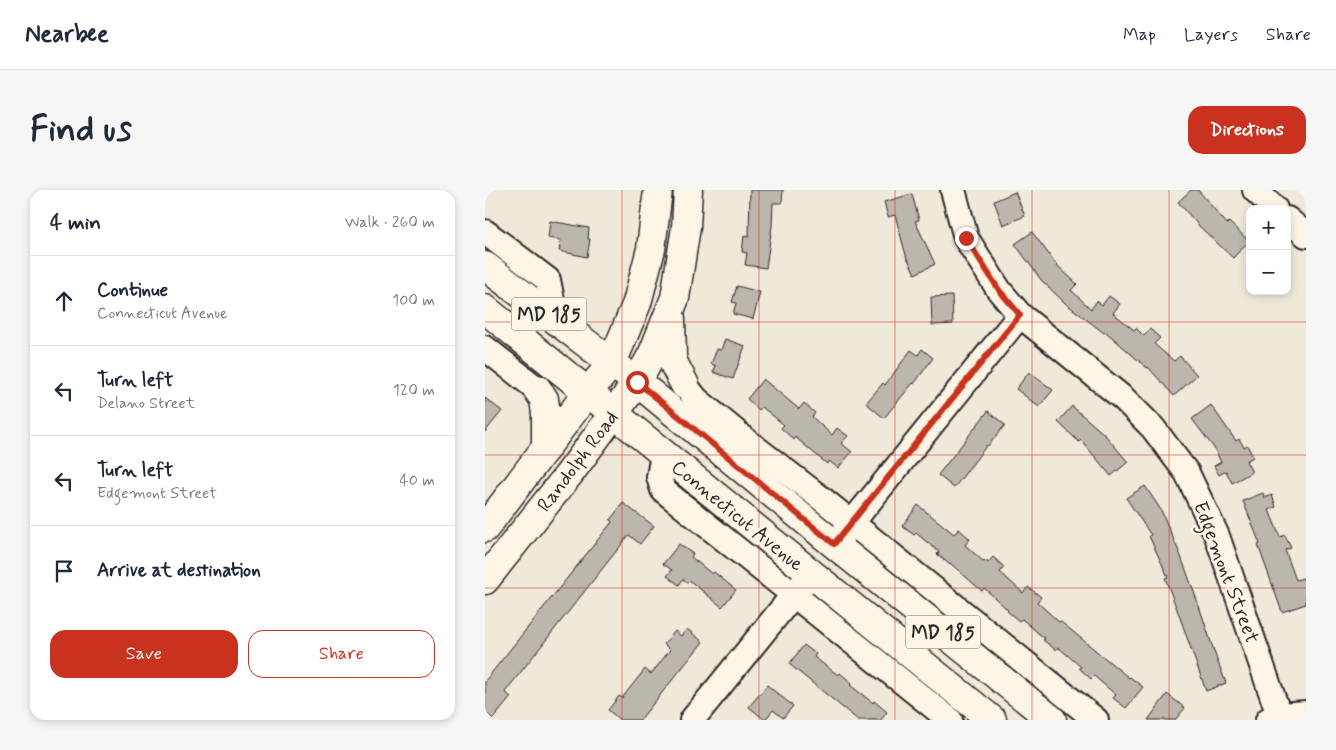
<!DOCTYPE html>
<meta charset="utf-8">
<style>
body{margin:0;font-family:Mynerve,sans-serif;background:#f6f6f7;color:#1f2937}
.controls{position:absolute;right:15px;top:15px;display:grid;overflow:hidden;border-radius:10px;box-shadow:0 2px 8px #0003}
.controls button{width:45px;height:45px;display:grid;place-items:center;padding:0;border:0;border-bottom:1px solid #e0e1e3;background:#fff;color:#1f2937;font:25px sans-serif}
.stop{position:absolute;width:15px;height:15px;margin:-11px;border:4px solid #c8321e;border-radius:50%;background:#fff}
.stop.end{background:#c8321e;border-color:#fff;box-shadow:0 1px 5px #0008}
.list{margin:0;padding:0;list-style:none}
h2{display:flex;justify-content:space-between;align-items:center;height:65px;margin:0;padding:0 20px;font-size:21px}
h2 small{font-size:16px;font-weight:400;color:#747a83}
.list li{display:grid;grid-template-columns:32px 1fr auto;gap:15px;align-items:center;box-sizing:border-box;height:90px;padding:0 20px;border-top:1px solid #e0e1e3}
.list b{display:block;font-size:19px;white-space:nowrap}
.list p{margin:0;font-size:16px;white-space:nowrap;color:#747a83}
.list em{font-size:16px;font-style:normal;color:#747a83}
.actions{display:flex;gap:10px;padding:15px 20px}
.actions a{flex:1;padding:11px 0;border:1px solid #c8321e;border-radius:15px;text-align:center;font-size:18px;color:#c8321e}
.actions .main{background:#c8321e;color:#fff}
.icon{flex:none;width:28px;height:28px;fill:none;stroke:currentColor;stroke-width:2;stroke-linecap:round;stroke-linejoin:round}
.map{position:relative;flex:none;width:821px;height:530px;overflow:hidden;border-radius:15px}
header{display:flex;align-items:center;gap:30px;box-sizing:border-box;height:70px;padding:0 25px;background:#fff;border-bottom:1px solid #e0e1e3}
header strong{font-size:24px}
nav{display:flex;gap:28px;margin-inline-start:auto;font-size:18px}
.intro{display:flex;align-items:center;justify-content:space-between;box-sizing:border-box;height:120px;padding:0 30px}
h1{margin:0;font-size:35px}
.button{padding:12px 22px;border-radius:15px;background:#c8321e;color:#fff;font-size:18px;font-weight:700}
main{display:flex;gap:30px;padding:0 30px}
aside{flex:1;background:#fff;border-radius:15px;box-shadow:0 2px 8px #0003}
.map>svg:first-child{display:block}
.building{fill:#bcb7ac;stroke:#2b2b2b}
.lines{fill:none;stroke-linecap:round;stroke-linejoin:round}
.minor-casing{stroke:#2b2b2b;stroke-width:28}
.major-casing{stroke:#2b2b2b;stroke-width:31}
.minor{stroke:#fcf5e5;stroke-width:24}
.major{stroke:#fcf5e5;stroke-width:28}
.route{stroke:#c8321e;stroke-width:6}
.grid{fill:none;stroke:#d62828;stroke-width:1;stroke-opacity:0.55}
.labels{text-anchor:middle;stroke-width:5;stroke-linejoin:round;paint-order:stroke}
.shield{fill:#fcf5e5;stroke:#6a6863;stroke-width:1}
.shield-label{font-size:19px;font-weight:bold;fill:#2b2b2b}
.street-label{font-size:20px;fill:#2b2b2b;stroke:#fcf5e5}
</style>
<header>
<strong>Nearbee</strong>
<nav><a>Map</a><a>Layers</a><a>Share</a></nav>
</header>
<div class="intro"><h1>Find us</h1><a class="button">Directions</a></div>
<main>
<aside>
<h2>4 min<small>Walk · 260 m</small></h2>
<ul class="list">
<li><svg class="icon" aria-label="ahead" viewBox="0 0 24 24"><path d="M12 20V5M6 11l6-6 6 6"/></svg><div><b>Continue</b><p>Connecticut Avenue</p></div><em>100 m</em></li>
<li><svg class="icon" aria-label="left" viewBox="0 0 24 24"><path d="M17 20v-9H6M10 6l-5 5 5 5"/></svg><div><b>Turn left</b><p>Delano Street</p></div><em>120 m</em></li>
<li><svg class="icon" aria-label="left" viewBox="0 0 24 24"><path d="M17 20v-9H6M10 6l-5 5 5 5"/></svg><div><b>Turn left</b><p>Edgemont Street</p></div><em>40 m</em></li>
<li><svg class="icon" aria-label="arrive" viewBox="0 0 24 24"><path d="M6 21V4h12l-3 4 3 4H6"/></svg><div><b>Arrive at destination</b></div></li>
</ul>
<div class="actions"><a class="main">Save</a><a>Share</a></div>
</aside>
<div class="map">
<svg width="821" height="530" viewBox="0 0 821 530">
<rect width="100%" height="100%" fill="#efe9da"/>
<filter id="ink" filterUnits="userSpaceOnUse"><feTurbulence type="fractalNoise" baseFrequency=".02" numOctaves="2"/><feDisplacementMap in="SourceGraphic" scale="10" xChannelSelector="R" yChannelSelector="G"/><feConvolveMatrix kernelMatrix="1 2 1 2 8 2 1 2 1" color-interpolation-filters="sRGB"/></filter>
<g filter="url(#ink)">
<g class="building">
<path d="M265 0H298L297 13H288L287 36 281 78 260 75 262 63 257 62 259 46 264 47Z"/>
<path d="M706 0H713L742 34 744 32 764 51 748 68 714 36 693 12Z"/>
<path d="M530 2 540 26 518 35 509 11Z"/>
<path d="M427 4 434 30 430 31 450 74 430 84 423 69H422L410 25 403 27 399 12Z"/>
<path d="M65 31 104 38 103 49H105L102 67 74 61 76 50 63 48Z"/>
<path d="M547 42 572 75 592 94 586 100 606 119 612 111 617 115 624 106 635 114 628 123 649 140 651 138 659 146 665 139 675 148 669 154 689 171 695 166 712 185 689 206 663 177 662 178 621 142 619 143 580 113 557 91 530 54Z"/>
<path d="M252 96 275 102 268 129 248 124 251 113 247 112Z"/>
<path d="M467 106 468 134 447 135 446 107Z"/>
<path d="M240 149 260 156 248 189 228 182 231 176 226 174 232 159 236 160Z"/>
<path d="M437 159 448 168 429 194 428 193 399 228 381 213 398 193 400 195 426 160 433 165Z"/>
<path d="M544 182 568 200 554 217 531 199Z"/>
<path d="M278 189 314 219 319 213 330 223 327 227 347 245 352 238 363 246 356 253 367 262 353 278 344 271 342 274 310 247 309 250 296 238 299 235 277 217 274 220 262 209Z"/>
<path d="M0 208 17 221 0 242Z"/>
<path d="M726 215 751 251 754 249 759 257 762 255 768 267 761 271 767 282 747 293 741 281 734 285 729 276 736 272 729 258 707 229Z"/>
<path d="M587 216 620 245 643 272 626 286 596 250 594 252 573 232Z"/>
<path d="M503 221 520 235 503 256 502 255 469 298 453 285Z"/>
<path d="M660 296 676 320 695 364 713 413 731 467 741 493 721 501 693 422 680 388 683 387 664 346 666 345 641 308Z"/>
<path d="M778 303 780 308 787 305 791 317 784 320 795 347 800 345 806 358 800 360 811 390 818 388 821 396V414L797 422 773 355 775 354 758 311Z"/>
<path d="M138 313 169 336 155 354 144 345 20 502 26 507 8 529 0 522V491L127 332 125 330Z"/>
<path d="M433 315 469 344 474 339 485 349 480 355 499 372 501 370 503 373 508 367 519 377 515 382 538 403 543 397 556 407 552 412 574 432 575 431 644 488 645 487 658 497 641 518 628 508 631 505 609 486 606 489 594 478 596 477 573 457 571 460 558 450 560 449 537 429 534 431 522 421 523 420 499 398 497 401 465 373 464 374 452 364 454 362 431 343 429 345 417 336Z"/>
<path d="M194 354 208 364 206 367 227 384 229 382 251 400 237 417 204 390 202 392 198 389 194 395 182 386 187 380 178 374Z"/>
<path d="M202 439 218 452 155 530H135L123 520 134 506 137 508 160 479 166 484 185 460 179 454 190 441 196 446Z"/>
<path d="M319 455 331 464 329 467 353 485 355 483 367 493 365 495 388 513 389 511 402 522 396 530H373L304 474Z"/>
<path d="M282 495 308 516 298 528 288 520 280 530 264 517Z"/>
<path d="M682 504 700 518 690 530H663Z"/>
</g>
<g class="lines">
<g class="minor-casing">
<g id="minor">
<path d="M468 0 481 48 514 100 535 125 639 209 668 238 702 283 732 346 794 525"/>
<path d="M770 0 790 19"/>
<path d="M802 29 821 45"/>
<path d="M0 42 63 90 71 130"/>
<path d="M0 158 52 199"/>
<path d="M200 195 211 209 263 252 337 309 611 530"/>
<path d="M178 264 174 287 178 300 465 530"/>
<path d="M357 345 535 125"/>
<path d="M207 530 318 393"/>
<path d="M783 530 794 525 821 523"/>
</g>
</g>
<g class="major-casing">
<g id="major">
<path d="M0 76 152 192 349 354 567 530"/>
<path d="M0 119 507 530"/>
<path d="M186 129 187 167 189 174 200 195"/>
<path d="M52 199 59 209 61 224V258"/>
<path d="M0 338 103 202 127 173 152 113 166 59 173 0"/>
<path d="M0 390 85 283 152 192 168 163 190 108 201 37 203 0"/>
</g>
</g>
<use href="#minor" class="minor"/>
<use href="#major" class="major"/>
</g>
</g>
<g class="lines" filter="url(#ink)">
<path class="route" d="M152 192 349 354 535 125 514 100 481 48"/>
</g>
<path class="grid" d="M137 0V530M274 0V530M410 0V530M547 0V530M684 0V530M0 132H821M0 265H821M0 398H821"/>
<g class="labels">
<g class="shield">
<rect x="26.5" y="107.5" width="75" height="33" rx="4"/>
<rect x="420.5" y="425.5" width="75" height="33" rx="4"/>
</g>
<g class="shield-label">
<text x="64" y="131">MD 185</text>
<text x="458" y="449">MD 185</text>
</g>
<g class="street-label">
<text transform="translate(92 271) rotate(-53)" y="7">Randolph Road</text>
<text transform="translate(253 325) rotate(39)" y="7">Connecticut Avenue</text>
<text transform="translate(742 382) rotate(69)" y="7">Edgemont Street</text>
</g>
</g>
</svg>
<div class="controls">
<button>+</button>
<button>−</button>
</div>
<div class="stop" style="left:152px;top:192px"></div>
<div class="stop end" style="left:481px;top:48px"></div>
</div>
</main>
